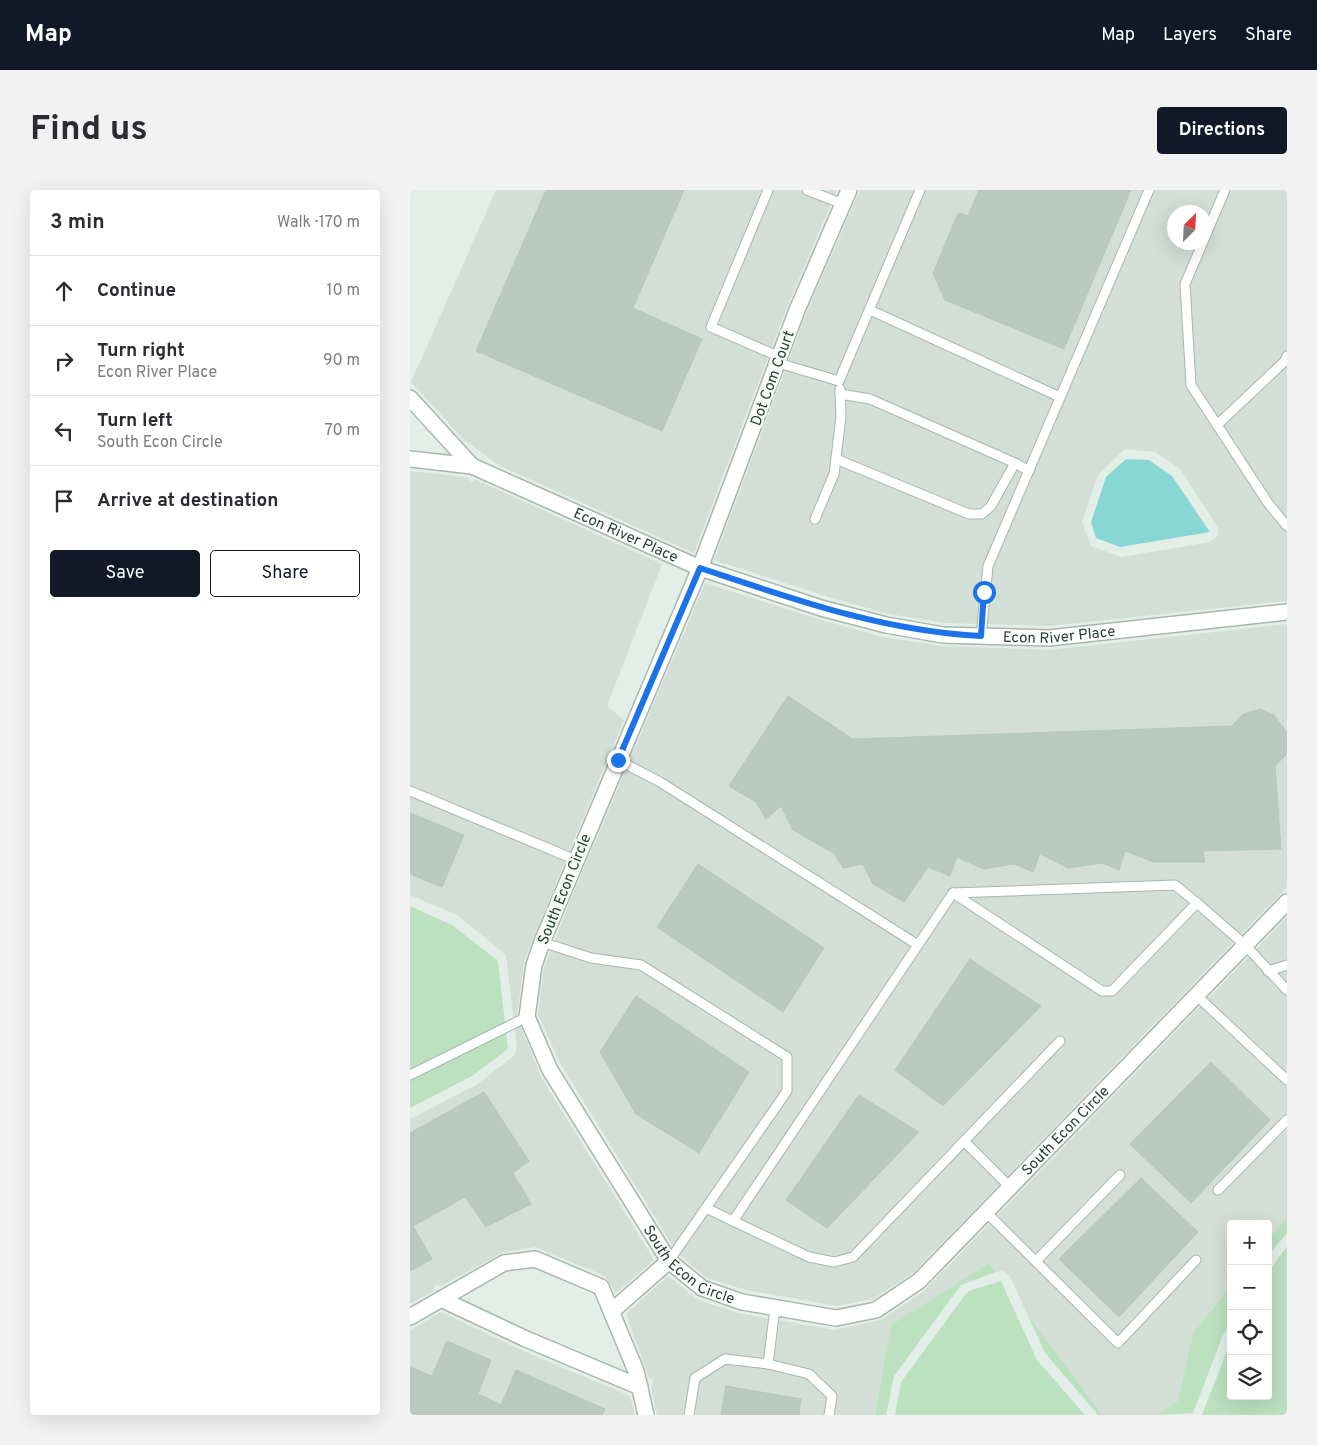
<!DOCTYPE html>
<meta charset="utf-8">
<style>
body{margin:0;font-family:Overpass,sans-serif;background:#f2f2f3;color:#2b2b33}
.controls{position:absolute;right:15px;bottom:15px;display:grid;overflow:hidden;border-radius:5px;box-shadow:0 5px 20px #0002}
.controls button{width:45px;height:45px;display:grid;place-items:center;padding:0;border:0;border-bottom:1px solid #e1e1e2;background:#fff;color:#2b2b33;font:25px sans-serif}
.compass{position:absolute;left:757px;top:15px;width:45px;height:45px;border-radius:50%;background:#fff;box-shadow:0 5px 20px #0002;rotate:24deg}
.stop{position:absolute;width:15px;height:15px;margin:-11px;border:4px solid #1a73e8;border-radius:50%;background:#fff}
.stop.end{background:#1a73e8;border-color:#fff;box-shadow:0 1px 5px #0008}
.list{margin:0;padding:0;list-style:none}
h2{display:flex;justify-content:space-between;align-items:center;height:65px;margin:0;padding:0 20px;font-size:21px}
h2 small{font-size:16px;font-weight:400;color:#7c7c81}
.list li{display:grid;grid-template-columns:32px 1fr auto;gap:15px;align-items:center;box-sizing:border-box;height:70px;padding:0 20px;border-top:1px solid #e1e1e2}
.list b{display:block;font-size:19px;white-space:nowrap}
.list p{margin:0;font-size:16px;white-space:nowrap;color:#7c7c81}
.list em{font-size:16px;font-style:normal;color:#7c7c81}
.actions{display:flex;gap:10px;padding:15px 20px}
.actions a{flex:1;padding:11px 0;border:1px solid #111827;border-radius:5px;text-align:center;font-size:18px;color:#111827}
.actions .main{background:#111827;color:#fff}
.icon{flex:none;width:28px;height:28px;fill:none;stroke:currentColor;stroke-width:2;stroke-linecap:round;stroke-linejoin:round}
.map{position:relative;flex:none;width:877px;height:1225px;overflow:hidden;border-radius:5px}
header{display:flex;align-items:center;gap:30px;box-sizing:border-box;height:70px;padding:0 25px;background:#111827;color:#fff}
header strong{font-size:24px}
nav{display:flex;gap:28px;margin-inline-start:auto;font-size:18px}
.intro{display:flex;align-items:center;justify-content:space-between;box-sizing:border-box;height:120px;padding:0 30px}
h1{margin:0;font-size:35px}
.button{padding:12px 22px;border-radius:5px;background:#111827;color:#fff;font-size:18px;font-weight:700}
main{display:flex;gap:30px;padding:0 30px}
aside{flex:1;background:#fff;border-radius:5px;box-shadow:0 5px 20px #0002}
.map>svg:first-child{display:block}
.built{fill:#d2ded6;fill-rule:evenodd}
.green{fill:#bbe1bf}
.water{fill:#88d7d5}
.building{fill:#b9c9c0;stroke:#b5c8bd}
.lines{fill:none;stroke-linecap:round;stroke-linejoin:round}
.lane-casing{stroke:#a6b7ae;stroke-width:11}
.street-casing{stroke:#a6b7ae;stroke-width:18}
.lane{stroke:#fff;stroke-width:9}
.street{stroke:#fff;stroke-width:15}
.route{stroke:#1a73e8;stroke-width:6}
.labels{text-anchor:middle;stroke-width:5;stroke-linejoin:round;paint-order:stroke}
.street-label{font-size:15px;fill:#214133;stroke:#f5faf6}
</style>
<header>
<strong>Map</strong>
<nav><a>Map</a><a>Layers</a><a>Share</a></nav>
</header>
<div class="intro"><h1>Find us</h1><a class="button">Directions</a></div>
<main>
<aside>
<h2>3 min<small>Walk · 170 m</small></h2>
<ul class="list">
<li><svg class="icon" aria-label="ahead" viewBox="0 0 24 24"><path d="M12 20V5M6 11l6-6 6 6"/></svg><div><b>Continue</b></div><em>10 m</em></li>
<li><svg class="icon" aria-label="right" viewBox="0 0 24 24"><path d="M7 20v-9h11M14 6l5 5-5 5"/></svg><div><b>Turn right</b><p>Econ River Place</p></div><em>90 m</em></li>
<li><svg class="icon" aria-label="left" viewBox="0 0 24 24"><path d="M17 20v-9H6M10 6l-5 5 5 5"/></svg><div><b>Turn left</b><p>South Econ Circle</p></div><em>70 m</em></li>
<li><svg class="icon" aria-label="arrive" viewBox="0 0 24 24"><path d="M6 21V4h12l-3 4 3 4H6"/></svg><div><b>Arrive at destination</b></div></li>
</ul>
<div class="actions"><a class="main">Save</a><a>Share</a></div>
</aside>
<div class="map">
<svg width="877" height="1225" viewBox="0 0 877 1225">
<rect width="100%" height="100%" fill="#e4eee8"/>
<g class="built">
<path d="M86 0H427L377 117 284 363 88 275 52 248 1 192Z"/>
<path d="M450 0H877V411L640 436 535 433 479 424 415 406 304 370 396 124ZM764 22H794V52H764ZM715 259 745 262 770 279 807 336 809 341 807 347 800 352 711 367 681 356 672 332 688 285Z"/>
<path d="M0 281 57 287 62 292 64 289 252 374 197 516 214 530 114 771 107 827 131 887 244 1070 206 1103 195 1086 125 1057 94 1062 31 1096 26 1094 23 1101 0 1114V929L66 895 104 866 107 857 96 765 47 725 0 705Z"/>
<path d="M295 393 408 429 473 447 532 456 639 460 877 434V697L504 1082 463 1109 427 1116 336 1100 297 1088 267 1063 150 873 128 824 134 777 163 704Z"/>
<path d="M877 727V1027L858 1049V1034H821V1096L783 1143 768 1211 746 1225H692L617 1124 600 1086 593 1081 586 1082 579 1073 481 1135 465 1225H247L241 1197 244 1190 239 1188 216 1124 258 1086 288 1110 328 1123 424 1140 471 1130 514 1101Z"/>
<path d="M31 1122 111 1160 220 1206 225 1225H0V1140Z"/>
</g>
<g class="green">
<path d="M0 716 42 735 88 771 98 859 62 886 0 918Z"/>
<path d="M877 1027V1043L858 1066V1049Z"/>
<path d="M877 1057V1225H792L821 1150V1206H858V1084L868 1068Z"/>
<path d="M579 1073 586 1082 551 1095 484 1186 476 1225H465L481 1135Z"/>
<path d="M591 1091 627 1170 675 1225H485L491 1192 558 1101Z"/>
<path d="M821 1096V1132L813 1145 783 1223 746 1225 768 1211 783 1143Z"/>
<path d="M617 1124 692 1225H688L635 1163Z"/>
</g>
<path class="water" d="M716 269 739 270 762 286 800 342 710 357 686 348 681 332 696 287Z"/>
<g class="building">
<path d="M136 0H274L223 118 292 149 252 241 66 161Z"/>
<path d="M569 0H721L654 159 535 110 523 83 548 23 558 26Z"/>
<path d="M378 506 443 549 822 536 833 524 850 519 864 525 877 543 876 565 865 576 871 659 793 661 795 672H744L715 661 709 680 693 673 658 678 630 664 623 682 604 674 573 679 547 667 540 686 518 677 494 712 463 694 453 674 433 678 425 664 383 640 371 616 356 629 346 612 319 596Z"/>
<path d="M0 623 54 645 32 697 0 684Z"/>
<path d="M288 674 414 758 373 822 247 737Z"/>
<path d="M560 769 631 816 533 916 485 880Z"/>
<path d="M226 806 339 882 289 963 226 924 190 862Z"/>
<path d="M801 872 860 930 781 1013 720 954Z"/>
<path d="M74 902 119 971 103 983 121 1014 76 1037 55 1007 3 1036 22 1069 0 1081V943Z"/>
<path d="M449 905 509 942 417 1038 376 1010Z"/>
<path d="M731 988 788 1042 709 1127 649 1069Z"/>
<path d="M37 1151 81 1170 68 1204 91 1215 106 1180 195 1219 192 1225H0V1177L22 1186Z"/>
<path d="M316 1196 391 1209 389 1225H311Z"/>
</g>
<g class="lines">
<g class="lane-casing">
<g id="lane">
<path d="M358 0 301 137 370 167"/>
<path d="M397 0 433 14"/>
<path d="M794 49 815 0"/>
<path d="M793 52 775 94 781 195 858 313 877 336"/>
<path d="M460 120 650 207"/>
<path d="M368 173 429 191 510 0"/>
<path d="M430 204 460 209 605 273 619 281"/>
<path d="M807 235 875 171 877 166"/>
<path d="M426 269 559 324H572L581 316 605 273"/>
<path d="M405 329 424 284 431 227 430 199"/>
<path d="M571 446 578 376 739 0"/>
<path d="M208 570 250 592 508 755 323 1031 296 1018"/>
<path d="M0 601 166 670"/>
<path d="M543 703 692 801H702L787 713 835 755 877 800"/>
<path d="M543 703 765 695 787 713"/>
<path d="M132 752 181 768 231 775 377 867V901L259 1071"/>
<path d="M508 755 543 703"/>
<path d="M858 781 877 775"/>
<path d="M786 805 877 890"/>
<path d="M0 885 117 827"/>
<path d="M554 951 601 998"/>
<path d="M808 1000 877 930"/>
<path d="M576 1022 708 1153 786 1070"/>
<path d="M323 1031 399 1067 424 1072 443 1067 650 851"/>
<path d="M626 1071 710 985"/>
<path d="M358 1174 365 1118"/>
<path d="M279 1225 285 1188 315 1169 358 1174 399 1184 422 1206 419 1225"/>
</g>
</g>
<g class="street-casing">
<g id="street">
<path id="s1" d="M439 0 387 120 290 378 132 752 124 775 117 827 140 880 259 1071 292 1098 332 1112 426 1128 466 1120 509 1091 877 712"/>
<path d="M0 208 62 276"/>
<path id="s2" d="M0 269 62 276 290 378 411 418 476 435 533 445 639 448 877 422"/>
<path d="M31 1109 116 1149 230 1197"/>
<path d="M202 1121 259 1071"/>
<path d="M0 1127 94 1073 125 1069 191 1097 226 1181 236 1225"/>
</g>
</g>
<use href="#lane" class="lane"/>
<use href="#street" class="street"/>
</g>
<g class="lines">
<path class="route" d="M208 570 290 378C383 409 472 441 571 446L574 402"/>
</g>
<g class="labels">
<g class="street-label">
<text transform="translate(362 188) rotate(-70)" y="5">Dot Com Court</text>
<text dy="5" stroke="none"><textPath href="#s2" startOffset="231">Econ River Place</textPath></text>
<text dy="5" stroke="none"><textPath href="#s2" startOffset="681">Econ River Place</textPath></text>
<text transform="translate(154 699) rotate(-68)" y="5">South Econ Circle</text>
<text dy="5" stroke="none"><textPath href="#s1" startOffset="1655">South Econ Circle</textPath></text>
<text dy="5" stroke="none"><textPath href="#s1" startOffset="1190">South Econ Circle</textPath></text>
</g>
</g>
</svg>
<div class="controls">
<button>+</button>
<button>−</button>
<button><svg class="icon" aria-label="locate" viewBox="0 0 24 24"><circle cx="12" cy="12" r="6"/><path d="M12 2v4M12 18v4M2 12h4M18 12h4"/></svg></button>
<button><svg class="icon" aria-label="layers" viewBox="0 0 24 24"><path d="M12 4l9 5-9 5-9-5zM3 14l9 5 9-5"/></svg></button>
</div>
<svg class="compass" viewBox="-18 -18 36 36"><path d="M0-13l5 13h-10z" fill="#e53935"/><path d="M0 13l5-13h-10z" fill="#7c7c81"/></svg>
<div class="stop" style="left:574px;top:402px"></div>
<div class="stop end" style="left:208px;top:570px"></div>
</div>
</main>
